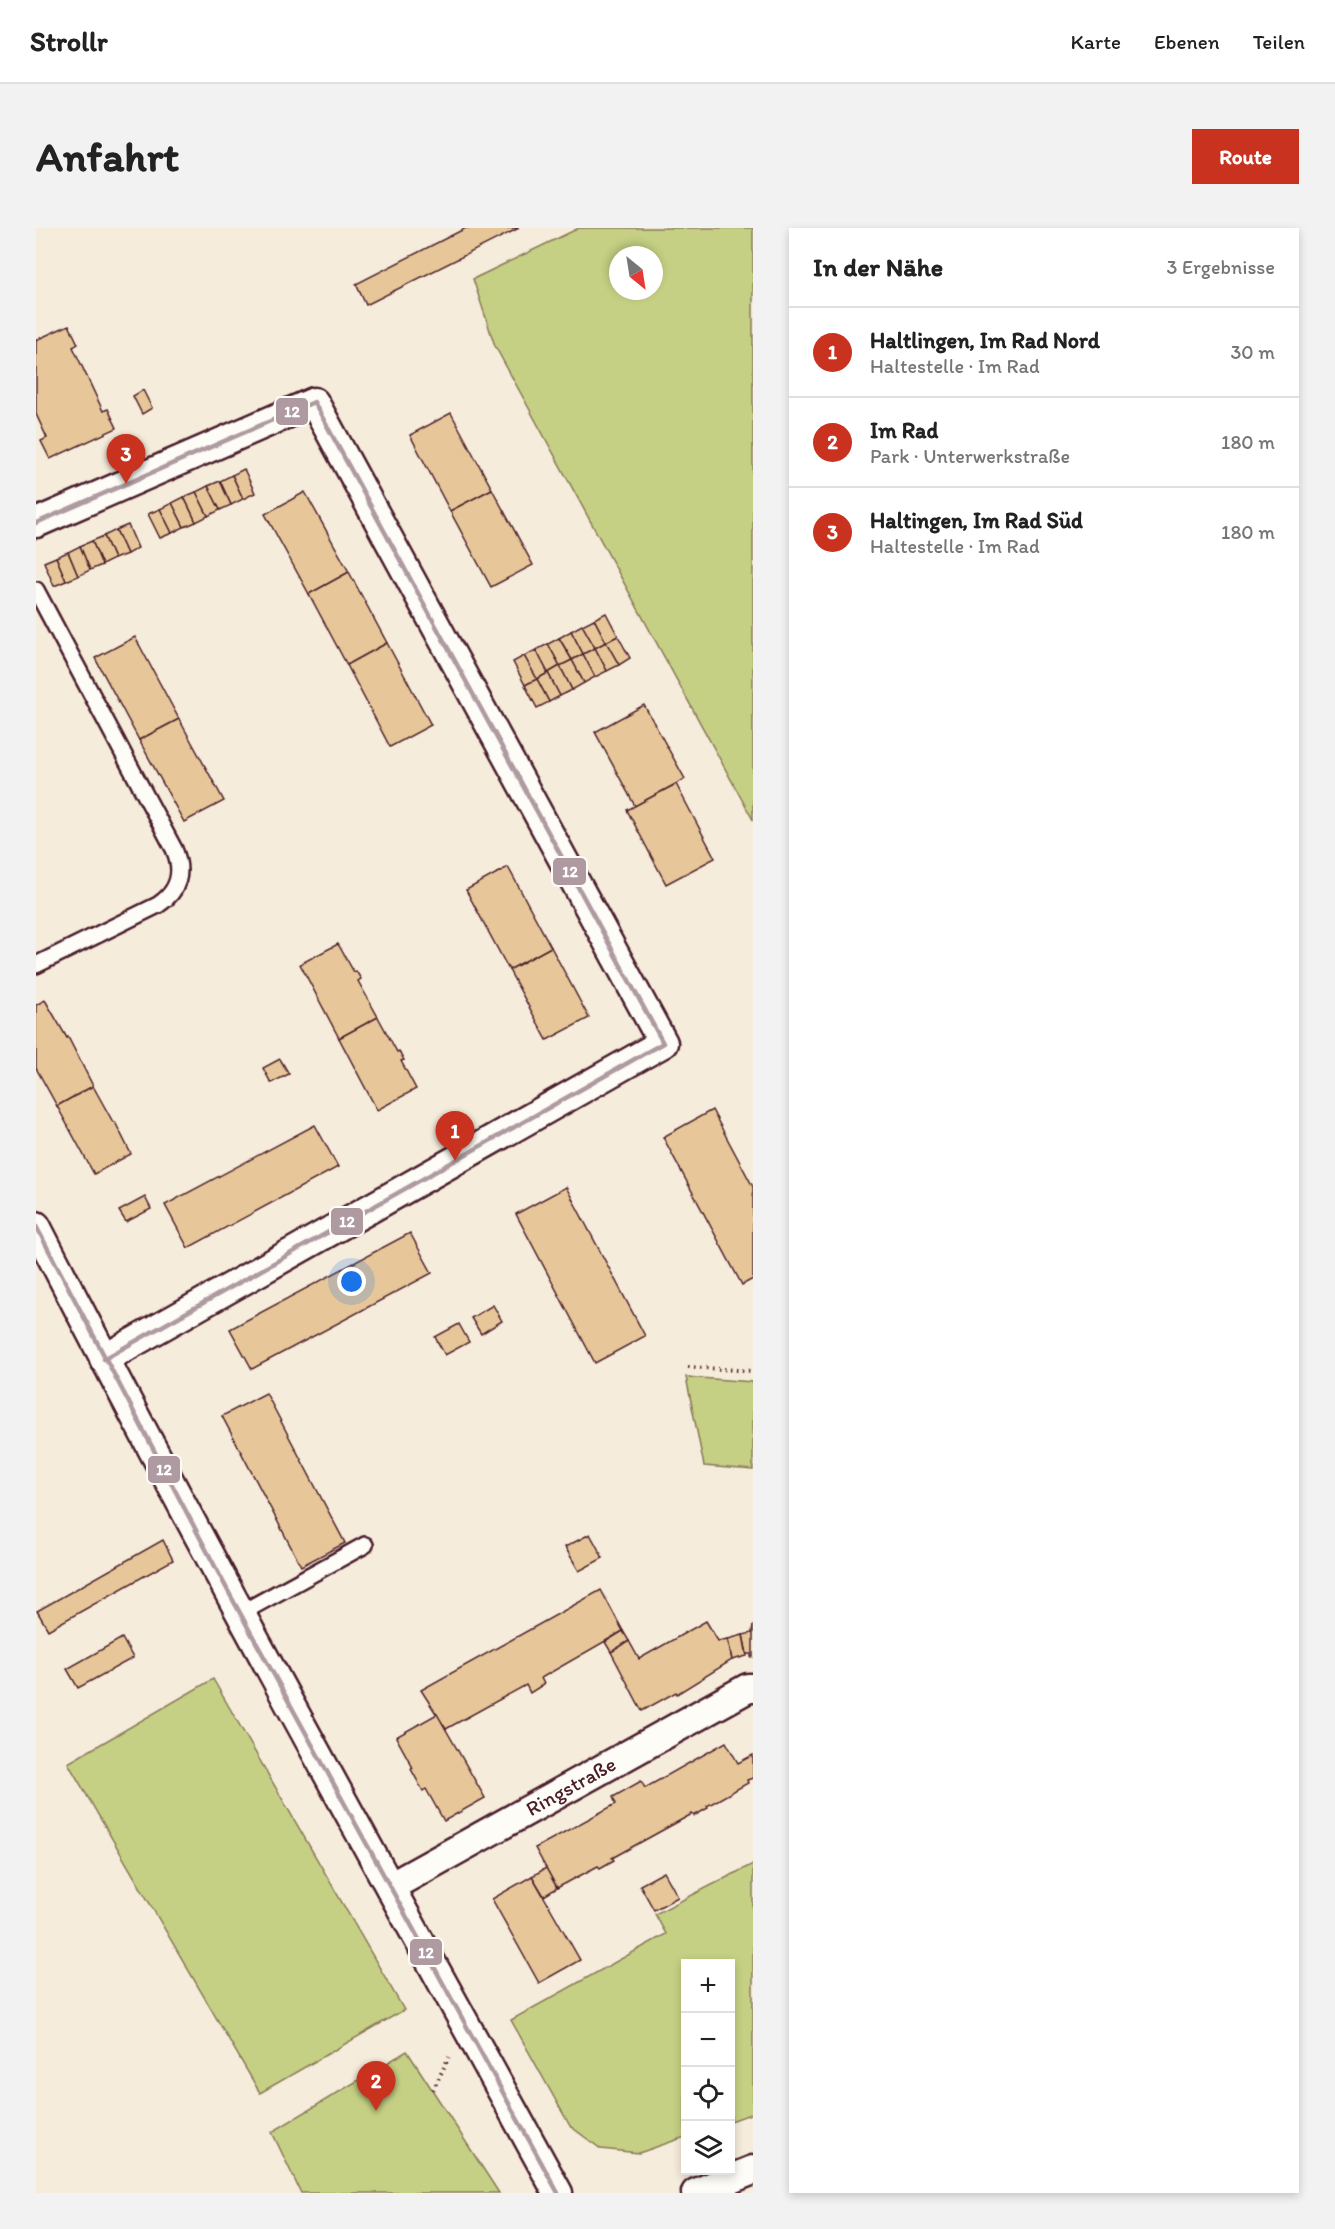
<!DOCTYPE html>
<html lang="de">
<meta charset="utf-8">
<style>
body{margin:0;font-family:Itim,sans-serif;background:#f2f2f2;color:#222}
.controls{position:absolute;right:18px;bottom:18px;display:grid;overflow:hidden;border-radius:0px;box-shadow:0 3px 9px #0003}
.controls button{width:54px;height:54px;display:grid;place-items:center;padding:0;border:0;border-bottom:2px solid #e0e0e0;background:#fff;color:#222;font:30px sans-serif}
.compass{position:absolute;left:573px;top:18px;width:54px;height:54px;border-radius:50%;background:#fff;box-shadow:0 3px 9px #0003;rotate:150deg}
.you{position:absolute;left:316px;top:1054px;width:21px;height:21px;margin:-15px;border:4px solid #fff;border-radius:50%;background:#1a73e8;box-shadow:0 0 0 9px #1a73e833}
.badge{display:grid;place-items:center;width:39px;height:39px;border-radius:50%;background:#c8321e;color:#fff;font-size:20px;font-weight:700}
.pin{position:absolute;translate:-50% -50px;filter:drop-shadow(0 2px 3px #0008)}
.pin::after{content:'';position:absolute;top:32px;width:21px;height:18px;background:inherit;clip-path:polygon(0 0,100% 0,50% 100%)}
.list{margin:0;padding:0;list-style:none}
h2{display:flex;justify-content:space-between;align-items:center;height:78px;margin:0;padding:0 24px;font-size:26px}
h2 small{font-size:20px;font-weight:400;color:#767676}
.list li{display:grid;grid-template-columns:39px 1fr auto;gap:18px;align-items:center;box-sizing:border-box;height:90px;padding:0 24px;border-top:2px solid #e0e0e0}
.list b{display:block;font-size:22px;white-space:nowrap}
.list p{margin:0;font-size:20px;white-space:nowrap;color:#767676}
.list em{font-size:20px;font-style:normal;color:#767676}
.icon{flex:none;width:33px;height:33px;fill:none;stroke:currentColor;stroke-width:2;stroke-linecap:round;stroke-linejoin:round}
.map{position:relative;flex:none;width:717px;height:1965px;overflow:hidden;border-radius:0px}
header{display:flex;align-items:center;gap:36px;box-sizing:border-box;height:84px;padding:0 30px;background:#fff;border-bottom:2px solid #e0e0e0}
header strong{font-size:28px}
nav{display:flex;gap:33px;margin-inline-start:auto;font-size:21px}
.intro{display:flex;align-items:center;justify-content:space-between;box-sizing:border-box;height:144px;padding:0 36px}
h1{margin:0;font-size:42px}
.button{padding:15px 27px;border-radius:0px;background:#c8321e;color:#fff;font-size:21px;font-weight:700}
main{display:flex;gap:36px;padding:0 36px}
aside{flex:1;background:#fff;border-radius:0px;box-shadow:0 3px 9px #0003}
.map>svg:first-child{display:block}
.green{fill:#c5d084;stroke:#887858;stroke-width:1.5;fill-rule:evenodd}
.building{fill:#e7c799;stroke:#4a1f2b;stroke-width:1.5}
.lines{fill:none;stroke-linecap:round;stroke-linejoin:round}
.lane-casing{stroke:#4a1f2b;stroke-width:20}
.street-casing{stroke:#4a1f2b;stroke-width:33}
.path{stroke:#4a1f2b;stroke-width:4;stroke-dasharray:1.5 4.5;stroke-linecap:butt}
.lane{stroke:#fdfcf7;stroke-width:15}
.street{stroke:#fdfcf7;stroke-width:28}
.bus-1-casing{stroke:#fdfcf7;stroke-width:9}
.bus-1{stroke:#ae9aa0;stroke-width:4.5}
.labels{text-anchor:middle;stroke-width:6;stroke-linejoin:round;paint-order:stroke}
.street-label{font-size:21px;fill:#4a1f2b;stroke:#fdfcf7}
.line-badge{stroke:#fdfcf7;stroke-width:2}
.badge-label{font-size:16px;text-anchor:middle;font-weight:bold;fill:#fff}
</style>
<header>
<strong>Strollr</strong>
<nav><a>Karte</a><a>Ebenen</a><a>Teilen</a></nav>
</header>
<div class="intro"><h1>Anfahrt</h1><a class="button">Route</a></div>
<main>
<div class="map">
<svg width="717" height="1965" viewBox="0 0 717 1965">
<rect width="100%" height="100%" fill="#f6ecdb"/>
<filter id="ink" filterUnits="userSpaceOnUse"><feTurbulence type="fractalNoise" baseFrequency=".0167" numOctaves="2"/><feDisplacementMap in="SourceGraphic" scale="12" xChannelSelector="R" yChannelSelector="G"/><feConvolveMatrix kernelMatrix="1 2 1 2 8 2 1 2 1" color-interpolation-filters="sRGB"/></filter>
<g filter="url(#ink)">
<g class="green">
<path d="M543 0H717V592L459 118 437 51ZM582 27H618V63H582Z"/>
<path d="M650 1149 717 1154V1242L668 1238Z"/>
<path d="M177 1451 368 1782 224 1865 32 1535Z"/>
<path d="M717 1636V1885L695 1893 694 1736H650L649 1909 603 1925 565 1921 534 1898 475 1792 630 1706 619 1686Z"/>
<path d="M371 1823 463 1965H265L236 1904Z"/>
</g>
<g class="building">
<path d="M430 0H483L330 77 320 56Z"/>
<path d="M33 97 42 116 37 119 67 183 72 181 81 200 14 231 5 213 11 210 0 186V112Z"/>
<path d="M107 162 116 180 106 186 97 168Z"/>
<path d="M415 185 456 261 414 283 374 207Z"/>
<path d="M208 241 219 265 207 271 196 247Z"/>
<path d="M196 247 207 271 195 277 184 253Z"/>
<path d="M184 253 195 277 184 282 172 258Z"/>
<path d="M172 258 184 282 172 288 160 264Z"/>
<path d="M456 261 497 337 455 359 414 283Z"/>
<path d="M160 264 172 288 160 294 148 269Z"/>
<path d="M269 264 313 344 273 366 229 286Z"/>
<path d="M148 269 160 294 148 299 136 275Z"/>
<path d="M136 275 148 299 136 305 124 281Z"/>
<path d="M124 281 136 305 124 310 112 286Z"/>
<path d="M92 297 102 320 91 326 80 302Z"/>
<path d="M80 302 91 326 78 331 68 308Z"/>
<path d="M68 308 78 331 66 337 56 313Z"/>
<path d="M56 313 66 337 54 342 44 318Z"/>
<path d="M44 318 54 342 42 348 32 324Z"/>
<path d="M32 324 42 348 30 353 20 329Z"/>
<path d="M20 329 30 353 18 358 8 334Z"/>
<path d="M313 344 351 415 311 437 273 366Z"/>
<path d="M570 385 582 408 570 414 558 391Z"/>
<path d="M558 391 570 414 559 420 546 397Z"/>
<path d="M546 397 559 420 547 426 535 403Z"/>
<path d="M535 403 547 426 536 432 523 410Z"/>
<path d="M582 408 594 430 583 437 570 414Z"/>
<path d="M99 409 143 491 103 512 59 430Z"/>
<path d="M523 410 536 432 524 438 512 416Z"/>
<path d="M570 414 583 437 571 443 559 420Z"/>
<path d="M351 415 395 497 354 519 311 437Z"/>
<path d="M512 416 524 438 512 445 500 422Z"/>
<path d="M559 420 571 443 559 449 547 426Z"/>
<path d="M500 422 512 445 501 451 488 428Z"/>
<path d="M547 426 559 449 548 455 536 432Z"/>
<path d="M488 428 501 451 489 457 477 434Z"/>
<path d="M536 432 548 455 536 462 524 438Z"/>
<path d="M524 438 536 462 524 468 512 445Z"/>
<path d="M512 445 524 468 513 474 501 451Z"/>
<path d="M501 451 513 474 501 480 489 457Z"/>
<path d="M608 477 649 551 599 578 559 504Z"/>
<path d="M143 491 188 573 148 594 103 512Z"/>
<path d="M640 556 679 630 630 656 591 582Z"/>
<path d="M472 639 515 719 473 742 430 662Z"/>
<path d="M302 716 318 744 320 743 325 751 322 753 342 789 303 810 264 736Z"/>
<path d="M515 719 553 790 511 812 473 742Z"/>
<path d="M9 772 31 810 32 809 57 858 21 878 0 840V777Z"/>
<path d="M342 789 361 824 363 823 368 832 365 833 380 861 341 882 303 810Z"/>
<path d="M244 831 253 846 235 855 227 840Z"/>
<path d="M57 858 77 894H79L95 926 58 946 21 878Z"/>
<path d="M676 882 717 959V1051L706 1057 627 909Z"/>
<path d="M279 897 302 939 152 1020 129 977Z"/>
<path d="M530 959 609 1108 559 1135 480 986Z"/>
<path d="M109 969 115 981 90 994 83 983Z"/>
<path d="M374 1005 396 1045 216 1141 194 1101Z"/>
<path d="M457 1077 466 1093 445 1106 435 1090Z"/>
<path d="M423 1096 433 1114 409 1127 399 1109Z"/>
<path d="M230 1165 309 1315 265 1338 186 1188Z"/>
<path d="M554 1306 567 1330 543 1343 529 1319Z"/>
<path d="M127 1312 137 1332 12 1402 1 1383Z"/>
<path d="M565 1362 587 1403 505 1450 508 1456 494 1465 490 1457 410 1501 385 1462Z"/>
<path d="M670 1393 682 1413 692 1411 696 1432 641 1466 640 1464 606 1483 575 1424 593 1413 603 1431Z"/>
<path d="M717 1397V1429H715V1426H711L707 1407 716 1405Z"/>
<path d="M587 1403 593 1413 575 1424 569 1414Z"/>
<path d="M707 1407 711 1428 696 1432 692 1411Z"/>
<path d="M86 1410 97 1430 42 1460 31 1441Z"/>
<path d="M401 1486 449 1570 408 1593 390 1561 387 1563 375 1541 377 1540 360 1509Z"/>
<path d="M690 1514 702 1535 717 1527V1550L711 1552 712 1555 671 1578 672 1580 658 1588 656 1586 576 1630 578 1632 564 1640 562 1638 521 1660 499 1620 580 1576 577 1569 605 1553 609 1560Z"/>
<path d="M510 1640 521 1660 508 1668 496 1648Z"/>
<path d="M628 1644 642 1669 618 1682 604 1657Z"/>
<path d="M496 1648 544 1732 503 1755 456 1671Z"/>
</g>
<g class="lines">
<g class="lane-casing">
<g id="lane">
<path d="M0 362 138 621C148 644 143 663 122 677L0 737"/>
<path d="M205 1385 329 1317"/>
</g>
</g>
<g class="street-casing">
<g id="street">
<path d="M0 295 278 174 627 815 68 1131"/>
<path d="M0 998C167 1324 346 1644 522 1965"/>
<path id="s1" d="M354 1659 712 1460H717"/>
<path d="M660 1965 717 1942"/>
</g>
</g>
<g class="path">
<path d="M652 1139 717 1143"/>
<path d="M397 1862 413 1829"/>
</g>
<use href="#lane" class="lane"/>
<use href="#street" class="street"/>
<g class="bus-1-casing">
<g id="bus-1">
<path d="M0 295 278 174 627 815 68 1131"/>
<path d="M0 998 192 1363 522 1965"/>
</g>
</g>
<use href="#bus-1" class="bus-1"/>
</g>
</g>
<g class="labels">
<g class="street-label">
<text dy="7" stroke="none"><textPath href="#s1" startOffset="207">Ringstraße</textPath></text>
</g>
</g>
<g class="line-badge">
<rect x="239" y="169" width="34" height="29" rx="6" fill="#ae9aa0"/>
<rect x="516" y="629" width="35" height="29" rx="6" fill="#ae9aa0"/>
<rect x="294" y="979" width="34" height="29" rx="6" fill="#ae9aa0"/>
<rect x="111" y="1227" width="34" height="29" rx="6" fill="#ae9aa0"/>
<rect x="373" y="1710" width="34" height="28" rx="6" fill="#ae9aa0"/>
</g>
<g class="badge-label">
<text x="256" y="189">12</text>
<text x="534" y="649">12</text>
<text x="311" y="999">12</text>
<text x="128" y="1247">12</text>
<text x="390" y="1730">12</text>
</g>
</svg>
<div class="controls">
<button>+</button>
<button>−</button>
<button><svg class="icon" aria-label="locate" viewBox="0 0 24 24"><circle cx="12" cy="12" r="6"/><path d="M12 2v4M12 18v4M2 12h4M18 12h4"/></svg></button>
<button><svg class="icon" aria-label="layers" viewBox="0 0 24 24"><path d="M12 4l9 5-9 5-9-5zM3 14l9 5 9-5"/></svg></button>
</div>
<svg class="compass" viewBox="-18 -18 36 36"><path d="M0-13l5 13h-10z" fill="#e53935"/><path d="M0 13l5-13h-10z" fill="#767676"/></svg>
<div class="you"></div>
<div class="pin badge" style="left:419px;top:933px">1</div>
<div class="pin badge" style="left:340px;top:1883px">2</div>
<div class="pin badge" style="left:90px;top:256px">3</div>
</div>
<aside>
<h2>In der Nähe<small>3 Ergebnisse</small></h2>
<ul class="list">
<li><span class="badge">1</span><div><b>Haltlingen, Im Rad Nord</b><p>Haltestelle · Im Rad</p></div><em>30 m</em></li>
<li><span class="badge">2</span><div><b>Im Rad</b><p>Park · Unterwerkstraße</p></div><em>180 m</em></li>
<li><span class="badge">3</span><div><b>Haltingen, Im Rad Süd</b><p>Haltestelle · Im Rad</p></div><em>180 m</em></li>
</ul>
</aside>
</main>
